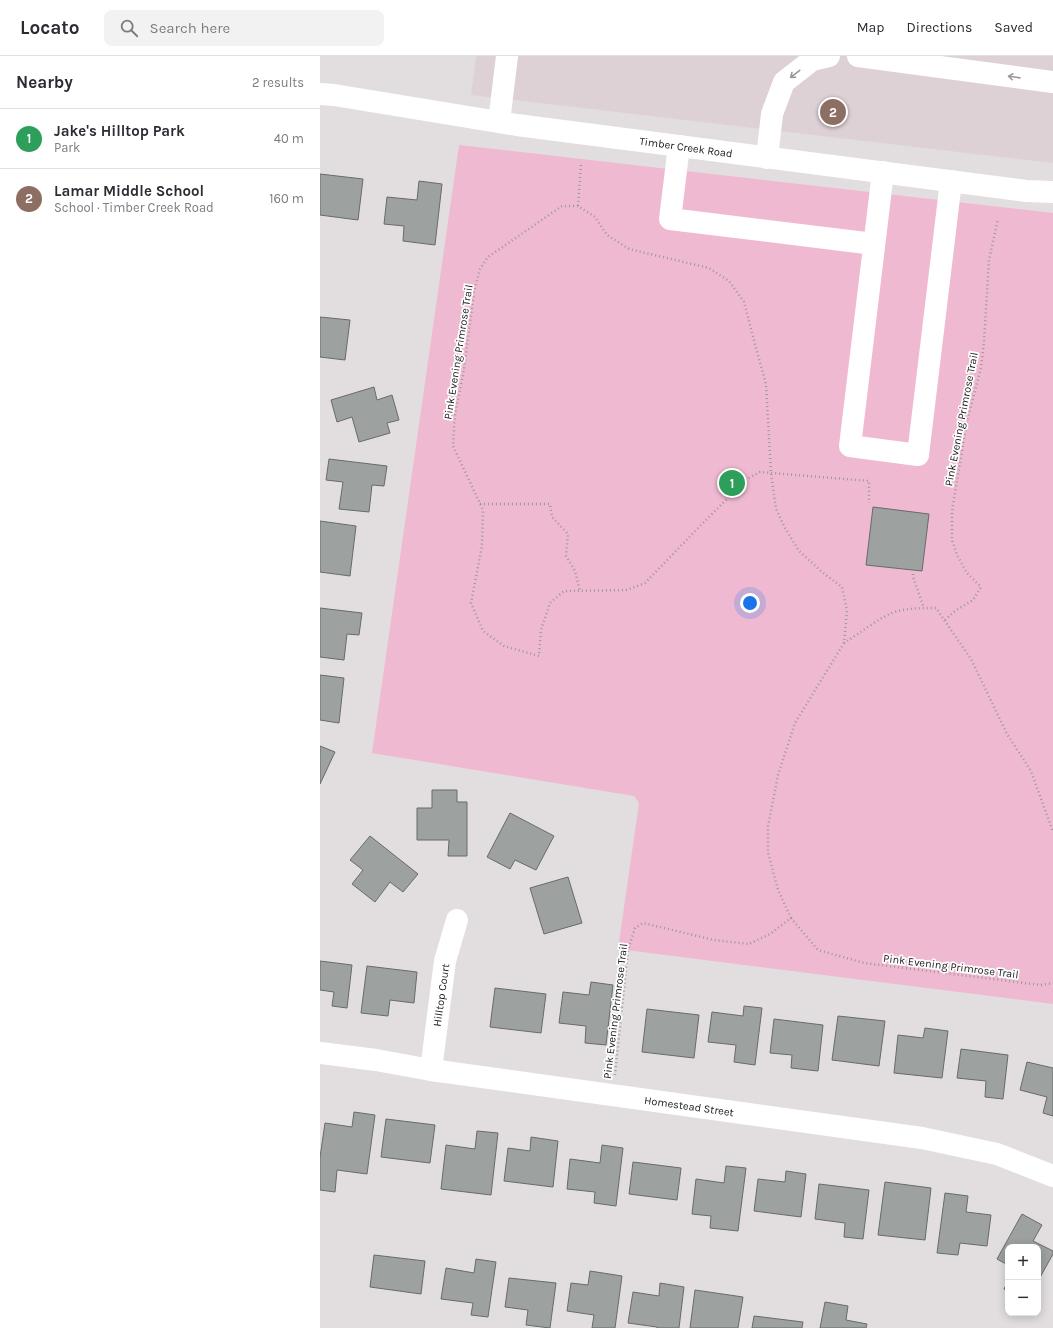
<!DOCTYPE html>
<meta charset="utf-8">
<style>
body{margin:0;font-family:Karla,sans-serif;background:#f2f2f3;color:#2b2b33}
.controls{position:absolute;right:12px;bottom:12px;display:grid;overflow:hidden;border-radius:8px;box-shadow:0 2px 10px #0003}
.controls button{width:36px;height:36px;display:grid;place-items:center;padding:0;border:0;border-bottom:1px solid #e1e1e2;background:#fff;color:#2b2b33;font:20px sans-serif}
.you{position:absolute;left:430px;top:547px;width:14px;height:14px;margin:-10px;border:3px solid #fff;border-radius:50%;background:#1a73e8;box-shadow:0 0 0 6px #1a73e833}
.badge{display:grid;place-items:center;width:26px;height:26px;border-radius:50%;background:#7c3aed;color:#fff;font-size:13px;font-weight:700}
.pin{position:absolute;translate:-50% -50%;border:2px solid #fff;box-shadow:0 1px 4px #0006}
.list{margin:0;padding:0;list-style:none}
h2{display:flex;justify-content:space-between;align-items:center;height:52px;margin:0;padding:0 16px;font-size:17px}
h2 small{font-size:13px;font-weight:400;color:#7c7c81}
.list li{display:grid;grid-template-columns:26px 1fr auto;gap:12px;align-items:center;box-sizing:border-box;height:60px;padding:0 16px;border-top:1px solid #e1e1e2}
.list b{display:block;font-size:15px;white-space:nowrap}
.list p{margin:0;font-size:13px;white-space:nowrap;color:#7c7c81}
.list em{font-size:13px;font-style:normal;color:#7c7c81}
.icon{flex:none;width:22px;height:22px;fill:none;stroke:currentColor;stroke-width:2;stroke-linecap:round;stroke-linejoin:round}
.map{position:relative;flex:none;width:733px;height:1272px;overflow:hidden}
header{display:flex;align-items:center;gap:24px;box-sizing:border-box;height:56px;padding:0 20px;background:#fff;border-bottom:1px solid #e1e1e2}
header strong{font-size:19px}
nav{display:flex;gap:22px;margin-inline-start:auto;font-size:14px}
.search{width:280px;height:36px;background:#f2f2f3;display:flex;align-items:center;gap:10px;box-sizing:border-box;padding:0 14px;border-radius:8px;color:#7c7c81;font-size:15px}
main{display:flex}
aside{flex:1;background:#fff}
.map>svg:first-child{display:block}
.built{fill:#ddd1d6}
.green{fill:#efb9d1}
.building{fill:#9da19f;stroke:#676b69}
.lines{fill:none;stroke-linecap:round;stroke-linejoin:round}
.path{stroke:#9c999a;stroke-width:2.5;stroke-dasharray:1 3;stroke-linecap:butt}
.minor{stroke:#fff;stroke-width:22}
.oneway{stroke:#989898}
.labels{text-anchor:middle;stroke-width:3.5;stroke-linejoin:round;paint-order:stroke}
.street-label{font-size:11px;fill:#1a191a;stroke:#fff}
</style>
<header>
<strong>Locato</strong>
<div class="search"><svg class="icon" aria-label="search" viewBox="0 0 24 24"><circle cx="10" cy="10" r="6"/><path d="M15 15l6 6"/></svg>Search here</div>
<nav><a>Map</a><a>Directions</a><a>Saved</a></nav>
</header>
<main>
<aside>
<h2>Nearby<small>2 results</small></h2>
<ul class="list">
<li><span class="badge" style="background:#2e9e5b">1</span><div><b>Jake's Hilltop Park</b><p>Park</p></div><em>40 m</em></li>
<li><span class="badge" style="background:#8d6e63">2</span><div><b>Lamar Middle School</b><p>School · Timber Creek Road</p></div><em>160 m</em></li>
</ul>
</aside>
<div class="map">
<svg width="733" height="1272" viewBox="0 0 733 1272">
<rect width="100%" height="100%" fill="#e2dedf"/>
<path class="built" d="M156 0H733V107L151 39Z"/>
<path class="green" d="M139 89 733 157V948L298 893 319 747 314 740 52 697Z"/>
<g class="building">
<path d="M0 118 43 123 38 164 0 159Z"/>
<path d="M99 125 122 128 115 189 83 185 84 170 64 168 67 141 97 144Z"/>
<path d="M0 261 30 264 25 304 0 301Z"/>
<path d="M54 331 57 344 72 339 79 364 67 367 70 377 39 386 32 361 17 366 11 344Z"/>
<path d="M9 403 67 410 64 430 52 429 49 456 19 453 23 426 6 424Z"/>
<path d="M553 451 609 458 602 515 546 509Z"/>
<path d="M0 465 36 470 30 520 0 516Z"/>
<path d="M0 552 42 557 39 579 27 578 24 604 0 601Z"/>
<path d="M0 619 24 622 19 667 0 664Z"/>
<path d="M0 690 15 696 0 728Z"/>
<path d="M112 734H137V746H147V800H128L129 784H97V752H112Z"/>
<path d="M190 757 234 780 216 814 195 804 190 813 167 801Z"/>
<path d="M50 780 98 818 83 836 70 826 55 846 32 828 43 814 30 804Z"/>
<path d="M248 821 262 867 224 878 210 832Z"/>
<path d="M0 905 32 909 27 952 12 950 14 936 0 934Z"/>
<path d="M47 910 97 916 94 947 70 944 68 960 41 957Z"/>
<path d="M271 926 293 929 286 989 265 987 266 970 239 967 243 936 269 939Z"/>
<path d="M175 932 226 938 221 977 170 971Z"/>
<path d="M424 950 442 952 435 1009 414 1006 416 989 388 986 392 956 423 960Z"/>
<path d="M327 953 379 959 374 1002 322 996Z"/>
<path d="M518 960 565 965 559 1010 512 1004Z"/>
<path d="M454 963 503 969 498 1015 471 1012 472 999 450 997Z"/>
<path d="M605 972 628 975 622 1022 574 1017 578 979 603 982Z"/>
<path d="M641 993 688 999 683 1043 665 1041 666 1025 637 1022Z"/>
<path d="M707 1006 733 1012V1060L723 1057 727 1041 700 1034Z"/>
<path d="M34 1056 55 1059 47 1118 17 1114 15 1136 0 1134V1101L5 1067 32 1071Z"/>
<path d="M66 1063 115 1069 110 1107 61 1101Z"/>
<path d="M157 1075 178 1077 171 1139 121 1133 126 1089 155 1093Z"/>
<path d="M211 1081 238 1085 233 1131 184 1125 188 1092 210 1095Z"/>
<path d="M282 1089 303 1092 296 1150 274 1147 275 1136 247 1133 250 1103 280 1107Z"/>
<path d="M313 1106 361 1112 357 1144 309 1138Z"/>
<path d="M406 1110 426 1112 418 1175 390 1172 391 1160 372 1158 376 1123 404 1127Z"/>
<path d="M466 1115 486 1118 481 1161 434 1155 438 1123 465 1126Z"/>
<path d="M565 1126 611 1132 605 1184 558 1179Z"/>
<path d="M499 1128 549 1134 543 1183 524 1181 525 1167 495 1163Z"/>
<path d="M625 1137 648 1140 646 1156 671 1159 667 1190 640 1187 638 1199 617 1197Z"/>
<path d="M702 1158 722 1169 713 1185 733 1195V1198L718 1225V1191H688V1209L677 1203Z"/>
<path d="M54 1199 105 1205 101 1238 50 1231Z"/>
<path d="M156 1203 176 1206 168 1261 151 1259 153 1247 121 1243 126 1212 154 1217Z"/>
<path d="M270 1215 302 1220 295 1272H272L274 1259 247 1255 251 1227 268 1229Z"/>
<path d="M189 1222 236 1227 230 1272 206 1269 208 1254 185 1251Z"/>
<path d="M688 1225V1235L684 1233Z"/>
<path d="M340 1227 364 1231 359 1272H337V1271L308 1267 313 1236 339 1240Z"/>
<path d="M375 1234 423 1241 418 1272H370Z"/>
<path d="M505 1246 528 1250 526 1264 547 1268 546 1272H500Z"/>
<path d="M434 1260 483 1266 482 1272H432Z"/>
</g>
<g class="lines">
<g class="path">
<path d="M261 109 258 150 275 161 287 179 309 193 389 212 409 225 424 246 437 296 446 328 451 417 456 453 465 472 479 495 502 516 522 531 527 555 524 587 475 667 458 719 448 770V796L458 834 471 862 450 878 429 888 394 884 323 867 315 872 308 894 295 1019"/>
<path d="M258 150H242L168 201 160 213 154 236 144 314 135 358 133 390 163 454 162 490 151 547 163 575 184 590 219 600 221 574 230 547 244 535 307 534 325 527 382 468 427 423 440 416 549 425V447"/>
<path d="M160 448H230L232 461 248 478 246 500 255 515 260 535"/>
<path d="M593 514V521L604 552"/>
<path d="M625 564 635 555 653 544 661 531 647 517 637 499 632 484V455L647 365 661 312 664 286 669 204 678 163"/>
<path d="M524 587C539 578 562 559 578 555 591 552 603 552 616 552L651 603 687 678 711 715 733 776"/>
<path d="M471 862 498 894 544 907 721 929 733 927"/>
</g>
<g class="minor">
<path d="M538 0 733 26"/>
<path d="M0 38 14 39 197 69 706 135 733 136"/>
<path d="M179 66 187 0"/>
<path d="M359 90 350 163 554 188"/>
<path d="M447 102 452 58 464 26 492 4 509 0"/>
<path d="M563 116 530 390 598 399 631 125"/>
<path d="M0 997 56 1004 111 1014 602 1082 677 1098 733 1120"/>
<path d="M111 1014 125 905 137 864"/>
</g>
</g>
<defs><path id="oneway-shaft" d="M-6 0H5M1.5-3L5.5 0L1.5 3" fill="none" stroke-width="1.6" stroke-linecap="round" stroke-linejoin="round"/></defs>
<g class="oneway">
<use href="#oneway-shaft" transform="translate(475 18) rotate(142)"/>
<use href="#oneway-shaft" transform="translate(694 21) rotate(-172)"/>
</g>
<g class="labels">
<g class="street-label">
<text transform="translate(366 91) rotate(8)" y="4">Timber Creek Road</text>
<text transform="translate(138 296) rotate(-81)" y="4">Pink Evening Primrose Trail</text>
<text transform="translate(641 363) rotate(-79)" y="4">Pink Evening Primrose Trail</text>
<text transform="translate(631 910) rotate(7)" y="4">Pink Evening Primrose Trail</text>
<text transform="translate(121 939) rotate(-82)" y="4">Hilltop Court</text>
<text transform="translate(295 955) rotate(-83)" y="4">Pink Evening Primrose Trail</text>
<text transform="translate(369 1050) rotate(8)" y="4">Homestead Street</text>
</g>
</g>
</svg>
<div class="controls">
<button>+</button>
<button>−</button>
</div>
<div class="you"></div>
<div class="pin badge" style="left:412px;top:427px;background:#2e9e5b">1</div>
<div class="pin badge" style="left:513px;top:56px;background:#8d6e63">2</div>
</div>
</main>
